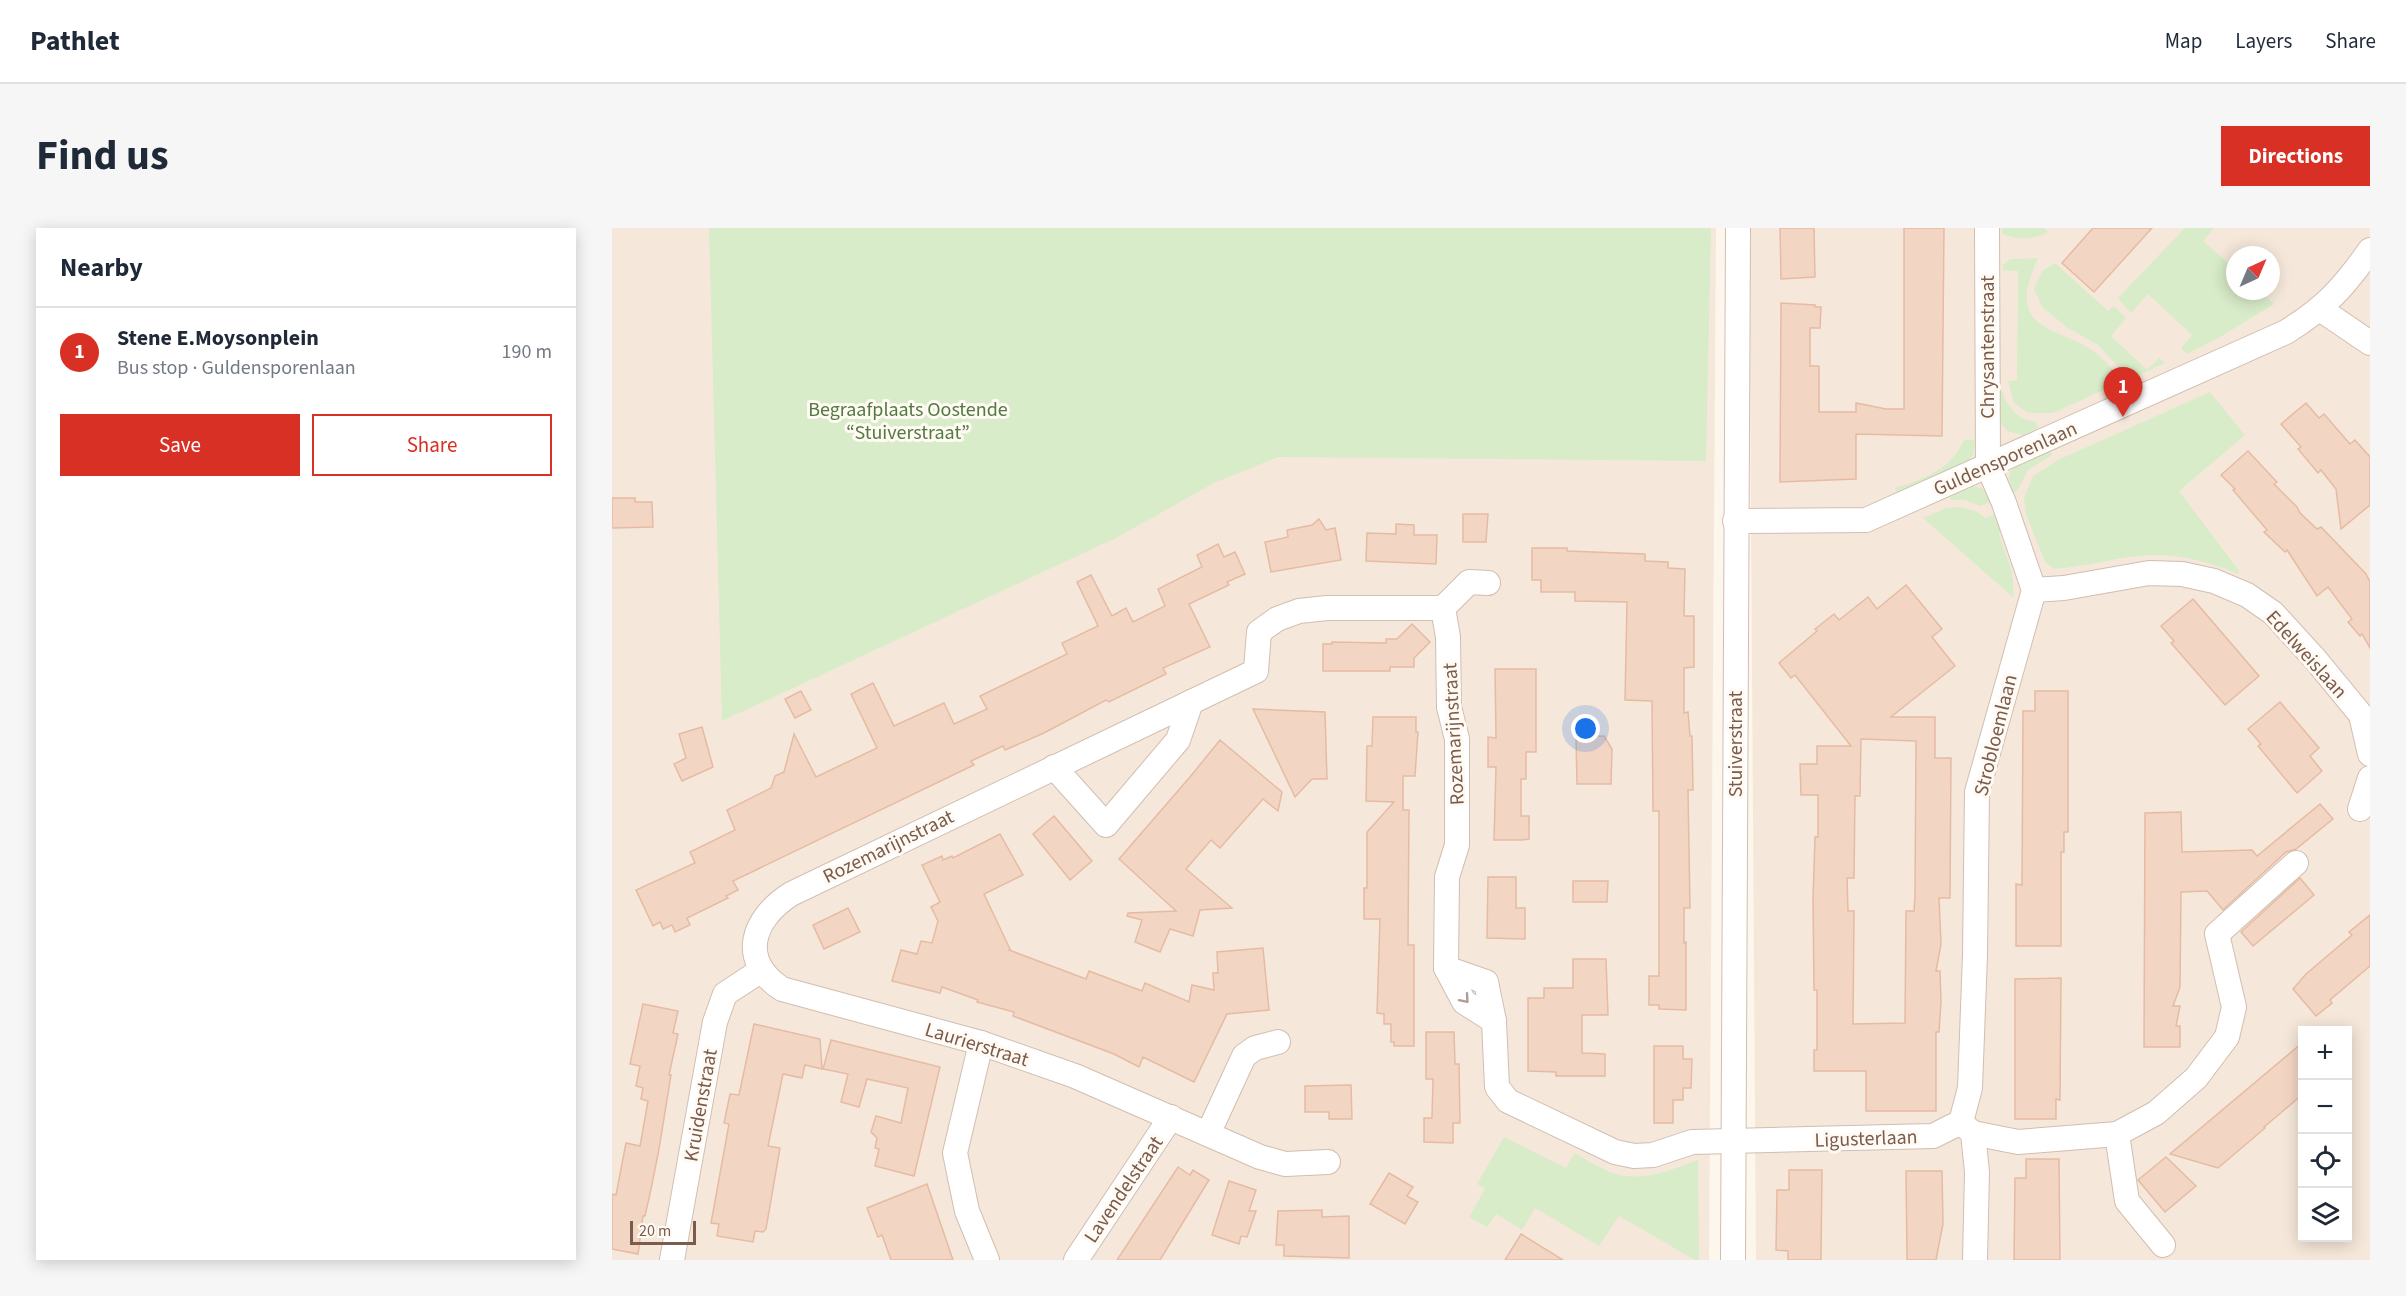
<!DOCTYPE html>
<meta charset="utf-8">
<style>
body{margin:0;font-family:"Source Sans 3",sans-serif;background:#f6f6f7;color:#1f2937}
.controls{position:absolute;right:18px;bottom:18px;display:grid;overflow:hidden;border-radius:0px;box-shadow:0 3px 15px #0003}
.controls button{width:54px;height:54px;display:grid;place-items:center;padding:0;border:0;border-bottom:2px solid #e0e1e3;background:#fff;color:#1f2937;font:30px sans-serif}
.compass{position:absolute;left:1614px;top:18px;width:54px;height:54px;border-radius:50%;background:#fff;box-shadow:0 3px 15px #0003;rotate:44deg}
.scale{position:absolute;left:18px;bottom:15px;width:66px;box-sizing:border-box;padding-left:6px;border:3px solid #7a5c4d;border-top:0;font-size:16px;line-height:21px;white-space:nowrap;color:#7a5c4d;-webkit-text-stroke:4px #fffaf3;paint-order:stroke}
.you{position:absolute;left:974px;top:501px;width:21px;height:21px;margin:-15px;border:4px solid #fff;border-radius:50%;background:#1a73e8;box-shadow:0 0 0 9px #1a73e833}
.badge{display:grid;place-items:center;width:39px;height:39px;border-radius:50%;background:#d93025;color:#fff;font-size:20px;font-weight:700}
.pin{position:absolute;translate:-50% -50px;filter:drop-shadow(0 2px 3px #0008)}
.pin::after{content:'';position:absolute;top:32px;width:21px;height:18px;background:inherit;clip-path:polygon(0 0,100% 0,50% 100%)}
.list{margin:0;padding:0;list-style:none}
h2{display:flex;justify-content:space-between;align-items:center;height:78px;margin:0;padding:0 24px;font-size:26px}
h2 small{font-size:20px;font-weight:400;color:#747a83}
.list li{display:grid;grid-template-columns:39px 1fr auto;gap:18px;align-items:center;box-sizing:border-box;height:90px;padding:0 24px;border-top:2px solid #e0e1e3}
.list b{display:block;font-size:22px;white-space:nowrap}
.list p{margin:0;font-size:20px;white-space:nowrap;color:#747a83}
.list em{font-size:20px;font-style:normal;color:#747a83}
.actions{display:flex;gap:12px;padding:18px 24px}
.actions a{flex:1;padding:14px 0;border:2px solid #d93025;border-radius:0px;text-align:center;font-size:21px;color:#d93025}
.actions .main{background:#d93025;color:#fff}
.icon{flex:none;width:33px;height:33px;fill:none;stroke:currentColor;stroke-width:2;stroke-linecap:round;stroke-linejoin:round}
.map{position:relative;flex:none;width:1758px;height:1032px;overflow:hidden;border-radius:0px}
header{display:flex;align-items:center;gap:36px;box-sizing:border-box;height:84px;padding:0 30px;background:#fff;border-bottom:2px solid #e0e1e3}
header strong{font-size:28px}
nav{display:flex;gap:33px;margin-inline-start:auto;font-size:21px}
.intro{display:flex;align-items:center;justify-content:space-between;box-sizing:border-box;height:144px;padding:0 36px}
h1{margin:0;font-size:42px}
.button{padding:15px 27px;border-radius:0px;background:#d93025;color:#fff;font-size:21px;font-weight:700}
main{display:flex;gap:36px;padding:0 36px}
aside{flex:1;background:#fff;border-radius:0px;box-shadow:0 3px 15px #0003}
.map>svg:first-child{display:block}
.residential{fill:#f5e8da;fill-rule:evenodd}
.green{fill:#d8ecc9}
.building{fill:#f3d5c3;stroke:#e6bba3;stroke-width:1.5;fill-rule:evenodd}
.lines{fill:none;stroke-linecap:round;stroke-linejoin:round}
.minor-casing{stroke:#d1beb0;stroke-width:26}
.minor{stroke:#fff;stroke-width:24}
.oneway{stroke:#af9d94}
.labels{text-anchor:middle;stroke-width:6;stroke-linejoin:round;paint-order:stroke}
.street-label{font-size:20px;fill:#7a5c4d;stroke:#fffaf3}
.park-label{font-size:20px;fill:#537a41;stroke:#fffaf3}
</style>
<header>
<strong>Pathlet</strong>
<nav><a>Map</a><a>Layers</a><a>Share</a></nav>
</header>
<div class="intro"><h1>Find us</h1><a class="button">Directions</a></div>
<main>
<aside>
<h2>Nearby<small></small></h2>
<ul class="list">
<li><span class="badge">1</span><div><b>Stene E.Moysonplein</b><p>Bus stop · Guldensporenlaan</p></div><em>190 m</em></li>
</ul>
<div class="actions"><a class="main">Save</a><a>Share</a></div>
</aside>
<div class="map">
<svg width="1758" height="1032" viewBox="0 0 1758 1032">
<rect width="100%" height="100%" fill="#fdf6ec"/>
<g class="residential">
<path d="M0 0H1104L1097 1032H0Z"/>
<path d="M1137 0H1758V1032H1144ZM1623 27H1659V63H1623ZM1690 802H1736V1010H1690Z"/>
</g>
<g class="green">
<path d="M97 0H1099L1094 233 666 229 602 255 504 310 110 493Z"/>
<path d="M1390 0H1431L1436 4C1420 12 1407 12 1390 6Z"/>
<path d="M1573 0H1602L1591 13 1623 41V63H1647L1662 76 1605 111 1575 126 1569 120 1580 107 1536 66 1519 85 1506 70Z"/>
<path d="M1426 30C1413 60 1404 87 1441 103 1453 109 1466 113 1478 121 1491 129 1501 142 1511 153L1441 185H1416L1402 175 1396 153 1405 152 1406 43 1391 42V37L1398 31Z"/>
<path d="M1443 35 1496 83 1502 78 1514 90 1499 108 1535 142 1547 130 1553 135 1518 151 1486 117 1456 100 1430 79 1422 61 1430 43Z"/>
<path d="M1385 163H1390C1396 179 1405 192 1424 194L1426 200 1411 207 1395 203 1386 192Z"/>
<path d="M1598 164 1633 207 1567 263 1627 343 1626 346C1598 334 1571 327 1540 327 1507 328 1475 339 1442 341L1433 334 1414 286 1412 269 1421 248 1448 231Z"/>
<path d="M1352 212H1363L1361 227 1356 233 1285 266 1283 260C1313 251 1339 241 1352 212Z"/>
<path d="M1436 221 1440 227 1416 242 1405 263 1401 265C1400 260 1397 254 1397 250 1398 233 1424 227 1436 221Z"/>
<path d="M1362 258 1375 263 1382 273 1367 278 1353 272H1339L1337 268Z"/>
<path d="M1349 279 1365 284 1373 290 1386 284 1391 298 1387 307 1400 344 1402 370 1311 290 1334 280Z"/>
<path d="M892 909 954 940 962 925C975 932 990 942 1004 946 1032 954 1061 941 1086 932L1087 1032H1083L1007 988 987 1018 923 980 910 1002 884 986 875 999 857 989 873 961 865 956Z"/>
</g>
<g class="building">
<path d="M1168 0H1202L1203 49 1169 51Z"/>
<path d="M1292 0H1332L1330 208 1244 206V251L1168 254 1169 75 1203 77V79H1209L1208 100H1198V138H1207V184H1244V175L1274 181H1292Z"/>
<path d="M1481 0H1540L1482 64 1450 35Z"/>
<path d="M1694 175 1707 190 1712 186 1738 216 1743 212 1758 229V277L1729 301 1724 261 1709 242 1706 245 1686 221 1689 219 1669 196Z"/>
<path d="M1636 223 1665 254 1662 256 1685 279 1688 285 1705 301 1709 299 1754 346 1758 354V420L1750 406 1748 408 1736 394 1740 391 1716 359 1705 368 1675 322 1673 324 1652 304 1655 302 1621 262 1623 261 1609 247Z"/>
<path d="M0 270H23V274H40L41 299 0 300Z"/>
<path d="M851 286H876L874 314H851Z"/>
<path d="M707 291 714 302 723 300 729 332 659 344 653 314 676 309 675 302 700 297Z"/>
<path d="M784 296 802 297V307H825L824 336 754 333 755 305 784 306Z"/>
<path d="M606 316 612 329 623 324 633 346 615 354 617 357 577 376 598 419 551 440 554 446 497 474 494 472 432 505 393 522 391 518 359 533 362 537 121 653 126 662 114 668 116 670 75 690 78 697 63 704 60 697 51 701 48 694 41 698 24 662 83 635 78 624 123 602 115 582 159 560 163 548 172 544 182 506 204 549 265 520 239 466 261 455 282 498 332 475 342 496 375 481 368 468 455 426 450 415 486 398 465 354 479 347 500 388 514 380 521 394 553 378 546 361 590 339 585 327Z"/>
<path d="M920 320H955V323L1033 326V333L1056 334V340L1073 341 1072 388H1082V439L1072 440V485L1076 484 1078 508H1080L1081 562H1076L1078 680H1072V715L1074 714V782L1047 781V777H1037V748H1047V583H1041L1040 473 1013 472 1015 374 963 373V364H929V352H920Z"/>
<path d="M1294 357 1330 401 1320 409 1343 438 1279 489H1323V530H1339L1338 670H1327L1329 716 1324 743H1328L1329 774 1327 804H1324V883H1254V843H1202V822H1205V762H1202L1201 671 1203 609H1206V567H1189L1188 536H1205V518H1239L1183 447 1179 450 1167 435 1205 403 1203 401 1222 386 1227 392 1256 369 1265 381ZM1249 511 1304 513 1303 668 1302 683H1294L1293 795 1241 796 1242 683H1236L1235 650H1242L1243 568H1248Z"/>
<path d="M1581 371 1647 448 1613 477 1559 415 1562 413 1549 398Z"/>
<path d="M800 396 818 414 802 430V439H778V443H711V416H720V414L774 415V411H785Z"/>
<path d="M883 441H924V524H914V551H909V588H917V611L909 612H882L884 539H876V509L884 510Z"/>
<path d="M189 463 199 482 183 490 173 471Z"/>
<path d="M1423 463H1456V604H1452V624H1449V718H1404V656L1410 657 1411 483H1423Z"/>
<path d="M1668 474 1707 520 1698 528 1710 543 1685 565 1646 518 1649 516 1636 501Z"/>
<path d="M641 481 713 484 715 551H700L683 569Z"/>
<path d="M761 489H804V504H806L803 548H791V582H797L796 717H802V818H782V814H779V796H772V786L765 785 768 691H752V660H755V604L782 574 754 573 755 518H760Z"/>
<path d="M90 499 101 539 70 553 62 536 74 530 67 506Z"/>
<path d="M992 508 1000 521 999 556H965L964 509Z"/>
<path d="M608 512 670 564 666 583 651 571 608 620 599 612 574 641 620 680 588 682 581 708 558 701 548 724 523 714 530 692 515 688 516 685 564 683 507 631 578 549Z"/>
<path d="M1708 576 1721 591 1684 621 1674 624 1611 682 1595 663 1569 664 1568 759 1561 778H1568L1564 798H1568V819H1532L1533 585 1569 584 1570 624 1640 622 1645 628Z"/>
<path d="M442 588 480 633 458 652 421 606Z"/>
<path d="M388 606 411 647 372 666 398 721 397 722 474 751 477 743 530 763 533 755 577 774 580 757 602 762 601 745H606L605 724 651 720 657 782 615 786 582 854 531 829 527 839 502 826 401 788 402 784 365 774 366 772 330 759 328 765 280 753 289 722 305 726 309 713 320 715 326 693 319 679 328 674 310 637 330 628 331 632 340 628 341 630Z"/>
<path d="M876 649H904V680H913V711L875 710Z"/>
<path d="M1688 650 1702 667 1641 718 1629 704Z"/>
<path d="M961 653H996L995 674H961Z"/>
<path d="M236 680 248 704 212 721 201 697Z"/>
<path d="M1758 687V738L1718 772 1720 775 1704 788 1681 761 1694 746 1740 707 1737 704Z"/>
<path d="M961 731H994L996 787H970V825L993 826V848H944V844L916 843V770H932V760H961Z"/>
<path d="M1449 750 1448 872 1444 871V891H1403V751Z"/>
<path d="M31 776 66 783 61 805 66 806 57 847H59L47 921 39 961 33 988H31L26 1026 0 1021V966L4 967 14 915 28 918 36 873 29 871 31 860 24 858 28 838 18 836Z"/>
<path d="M142 796 208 811 210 841 193 837 190 850 171 846 156 918 168 920 154 1001 151 1004 143 1003 141 1014 105 1008 107 996 99 995 117 896 112 895 118 866 127 867Z"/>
<path d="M814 804H842L843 836H847L848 895H841V915L812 914V890H820L821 851H814Z"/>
<path d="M219 812 328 839 302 948 263 938 267 921 263 920 265 910 259 904 264 888 289 895 296 860 255 851 247 879 229 874 236 846 211 841Z"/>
<path d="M1690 815V867L1652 899 1653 900 1606 940 1558 926Z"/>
<path d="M1042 818H1071V831H1080L1079 860H1071V872H1061V895H1042Z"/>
<path d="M739 857 740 891H717V884H693V858Z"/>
<path d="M1554 929 1584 958 1553 984 1526 952Z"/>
<path d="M1414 931H1447L1448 1032H1402L1403 950H1414Z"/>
<path d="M566 939 578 947 581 942 597 952 548 1032H505Z"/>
<path d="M1177 942H1210L1209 1032H1176V1023L1164 1022 1165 962H1177Z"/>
<path d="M1294 943H1330L1331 996 1324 1032H1295Z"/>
<path d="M777 945 801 959 795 968 806 974 793 996 758 976Z"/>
<path d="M617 953 644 962 637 983H644L635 1009 629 1008 627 1016 600 1007Z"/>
<path d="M315 956 341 1032H279L270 1007 266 1009 255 980Z"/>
<path d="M710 982V989L737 988V1030L672 1028V1017H664L666 983Z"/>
<path d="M909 1006 951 1032H893Z"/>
</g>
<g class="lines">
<g class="minor-casing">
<g id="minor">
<path d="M1708 81 1758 115"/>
<path d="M1123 293 1254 292 1674 104C1713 80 1732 59 1758 22"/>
<path d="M1422 362 1452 360 1537 345 1570 346 1602 353 1635 367 1661 385 1703 431 1749 487 1758 526"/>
<path d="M831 380 857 354 876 355"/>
<path d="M442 539 494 597 566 512 579 474"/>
<path d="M1748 581 1758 550"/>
<path d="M834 740 874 754 882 793 885 859 896 873 1003 924 1022 928 1041 927 1080 914 1321 908 1349 894 1358 860 1363 727 1365 564 1422 362 1392 275 1376 238 1375 0"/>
<path d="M369 815 343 925 355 983 375 1032"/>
<path d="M1350 896 1361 905 1365 944 1363 1032"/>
<path d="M1361 905 1406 914 1505 906"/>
<path d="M596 906 632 828 643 820 666 814"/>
<path d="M716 934 673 936 648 929 463 848 369 815 170 761C126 732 140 691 179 666L644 443 647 404 665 391 687 383 715 380H831L836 409 837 479 845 511V617L835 649 834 740 852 774 882 793"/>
<path d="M1551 1017 1515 973 1505 906 1544 885 1584 850 1615 809 1622 779 1605 706 1684 635"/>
<path d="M60 1032 103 794 113 766 148 743"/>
<path d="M464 1032 559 889"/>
<path d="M1121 1032 1126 0"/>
</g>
</g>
<use href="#minor" class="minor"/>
</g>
<defs><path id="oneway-chevron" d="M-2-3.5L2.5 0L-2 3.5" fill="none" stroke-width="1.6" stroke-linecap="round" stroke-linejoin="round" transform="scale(1.5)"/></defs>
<use class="oneway" href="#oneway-chevron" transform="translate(853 771) rotate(49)"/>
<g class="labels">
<g class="street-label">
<text transform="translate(1375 119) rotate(-90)" y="7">Chrysantenstraat</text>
<text transform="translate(1393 230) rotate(-24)" y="7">Guldensporenlaan</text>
<text transform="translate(1695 426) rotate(48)" y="7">Edelweislaan</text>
<text transform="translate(841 506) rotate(-93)" y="7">Rozemarijnstraat</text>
<text transform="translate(1383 507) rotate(-76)" y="7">Strobloemlaan</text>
<text transform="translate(1123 516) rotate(-90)" y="7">Stuiverstraat</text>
<text transform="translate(276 618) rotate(-26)" y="7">Rozemarijnstraat</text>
<text transform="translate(365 816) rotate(17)" y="7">Laurierstraat</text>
<text transform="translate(88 877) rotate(-80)" y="7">Kruidenstraat</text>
<text transform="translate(1254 910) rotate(-2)" y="7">Ligusterlaan</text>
<text transform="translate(511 961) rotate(-56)" y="7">Lavendelstraat</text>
</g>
<g class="park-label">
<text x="296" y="188">Begraafplaats Oostende<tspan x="296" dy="23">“Stuiverstraat”</tspan></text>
</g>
</g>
</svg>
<div class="controls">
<button>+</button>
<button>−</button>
<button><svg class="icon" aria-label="locate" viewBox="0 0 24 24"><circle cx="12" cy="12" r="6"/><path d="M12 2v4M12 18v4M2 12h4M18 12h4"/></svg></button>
<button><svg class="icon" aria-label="layers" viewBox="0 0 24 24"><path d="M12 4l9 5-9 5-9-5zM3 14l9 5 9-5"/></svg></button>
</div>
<svg class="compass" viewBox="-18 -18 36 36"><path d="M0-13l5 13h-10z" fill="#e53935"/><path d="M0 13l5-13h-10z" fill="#747a83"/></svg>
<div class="scale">20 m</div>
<div class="you"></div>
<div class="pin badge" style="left:1511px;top:189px">1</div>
</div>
</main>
